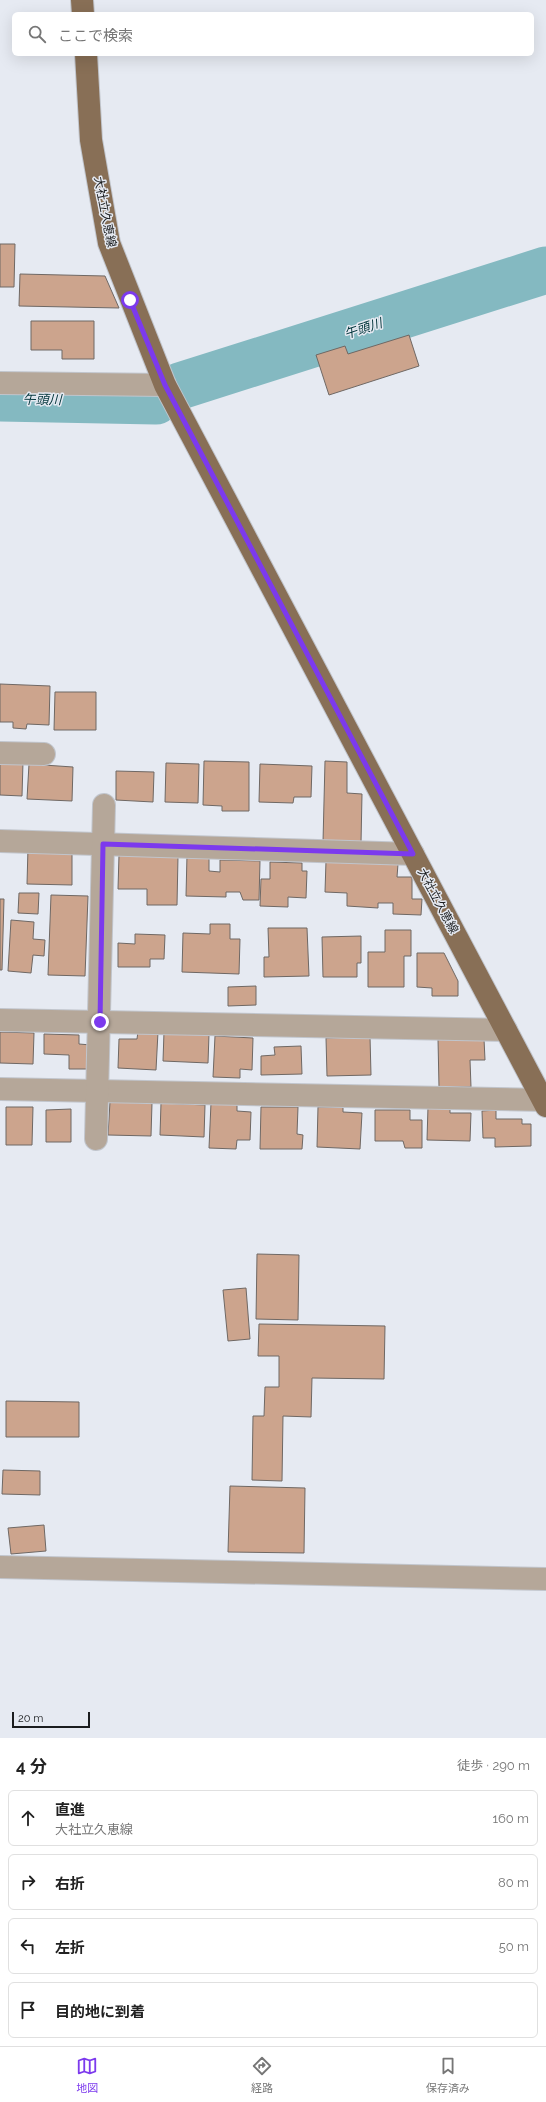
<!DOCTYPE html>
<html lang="ja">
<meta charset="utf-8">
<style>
body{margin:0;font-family:Raleway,"Noto Sans JP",sans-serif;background:#f6f6f6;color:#222}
.scale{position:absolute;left:12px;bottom:10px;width:78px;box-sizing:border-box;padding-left:4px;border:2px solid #1b1d1f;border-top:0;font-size:11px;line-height:14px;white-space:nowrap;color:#1b1d1f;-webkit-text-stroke:3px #e6eaf2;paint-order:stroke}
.stop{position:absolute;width:12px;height:12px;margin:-9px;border:3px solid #7c3aed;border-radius:50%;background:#fff}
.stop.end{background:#7c3aed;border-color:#fff;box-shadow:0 1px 4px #0008}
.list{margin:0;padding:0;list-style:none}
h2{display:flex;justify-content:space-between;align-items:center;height:52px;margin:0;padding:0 16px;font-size:17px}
h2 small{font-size:13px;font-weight:400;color:#767676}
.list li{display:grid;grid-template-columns:26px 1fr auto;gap:12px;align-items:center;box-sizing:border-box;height:56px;margin:0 8px 8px;padding:0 8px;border:1px solid #e0e0e0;border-radius:6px}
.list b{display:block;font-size:15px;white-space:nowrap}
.list p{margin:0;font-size:13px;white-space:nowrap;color:#767676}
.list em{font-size:13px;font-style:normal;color:#767676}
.icon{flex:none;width:22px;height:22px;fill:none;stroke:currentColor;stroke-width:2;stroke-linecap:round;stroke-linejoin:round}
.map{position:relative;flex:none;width:546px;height:1738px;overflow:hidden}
.search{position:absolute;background:#fff;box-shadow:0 4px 16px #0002;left:12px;right:12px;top:12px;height:44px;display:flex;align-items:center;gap:10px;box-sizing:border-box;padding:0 14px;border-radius:6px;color:#767676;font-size:15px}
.sheet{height:308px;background:#fff}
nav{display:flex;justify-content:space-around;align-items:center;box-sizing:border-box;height:56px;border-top:1px solid #e0e0e0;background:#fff;font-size:11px;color:#767676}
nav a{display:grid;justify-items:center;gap:2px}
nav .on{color:#7c3aed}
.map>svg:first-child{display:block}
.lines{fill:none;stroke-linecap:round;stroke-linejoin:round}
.river{stroke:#84b9c1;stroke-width:47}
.building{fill:#cca48d;stroke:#6f6864}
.minor-casing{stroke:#c1c5cc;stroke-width:24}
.major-casing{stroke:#c1c5cc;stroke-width:24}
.minor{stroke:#b5a799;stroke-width:22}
.major{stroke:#886f56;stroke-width:22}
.route{stroke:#7c3aed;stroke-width:5}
.labels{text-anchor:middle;stroke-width:3;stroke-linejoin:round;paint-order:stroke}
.street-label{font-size:12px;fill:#1b1d1f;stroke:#e6eaf2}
.water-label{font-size:13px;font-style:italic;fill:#00343a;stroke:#e6eaf2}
</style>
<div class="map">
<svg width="546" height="1738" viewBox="0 0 546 1738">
<rect width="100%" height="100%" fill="#e6eaf2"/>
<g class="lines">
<g class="river">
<path d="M180 386 546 270"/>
<path d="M0 398 156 401"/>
</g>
</g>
<g class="building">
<path d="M0 244H15L14 287H0Z"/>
<path d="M20 274 105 276 119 308 19 306Z"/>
<path d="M31 321H94V359H62V350H31Z"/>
<path d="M409 335 419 366 329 395 316 355 345 346 348 354Z"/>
<path d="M0 684 50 686 49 725 27 724 26 729 13 728V722H0Z"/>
<path d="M55 692H96V730H54Z"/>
<path d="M204 761 249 762V811H222V806L203 805Z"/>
<path d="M325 761 347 762V793L362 794 361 843 323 842Z"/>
<path d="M0 762H23L22 796 0 795Z"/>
<path d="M166 763 199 764 198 803 165 802Z"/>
<path d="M29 764 73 767 72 801 27 799Z"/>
<path d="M260 764 312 766 311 797H294L293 803 259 802Z"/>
<path d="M116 771 154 772 153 802 116 800Z"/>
<path d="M28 848 72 849V885L27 884Z"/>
<path d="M119 855 178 856 177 905H147V889H118Z"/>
<path d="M187 855 209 856V871L220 872V860L260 861 259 900H243L240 892H226V897L186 896Z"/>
<path d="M326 861 398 864 397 877H412V899H422L421 915 393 914V903H378V908L347 906V893L325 892Z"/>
<path d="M270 862 302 863V871H307L306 898 288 897V907L260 906 261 879H270Z"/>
<path d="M19 893H39L38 914 18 913Z"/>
<path d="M51 895 88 896 85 976 48 975Z"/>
<path d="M0 899H4L2 970H0Z"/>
<path d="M11 920 34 922 33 939 45 940 44 956 33 955 31 973 8 971Z"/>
<path d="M210 924H230V939H240L239 974 182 972 183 933 210 934Z"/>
<path d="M268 928H307L309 976 264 977V957H269Z"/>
<path d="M385 930H411V956H404V987H368V952H385Z"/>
<path d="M135 934 165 935 164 959H150V967H118V943L135 944Z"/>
<path d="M361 936V963H357V977H323L322 937Z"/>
<path d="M417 953H444L458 981V996H432V988L417 987Z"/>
<path d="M256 986V1005L228 1006V987Z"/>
<path d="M138 1031 158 1032 156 1070 118 1068 119 1039H137Z"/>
<path d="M0 1032 34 1033 33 1064 0 1063Z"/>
<path d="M164 1032 209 1034 208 1063 163 1061Z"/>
<path d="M44 1034 79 1035V1044L91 1045V1069H69V1055L44 1054Z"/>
<path d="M215 1036 253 1038 252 1070 240 1069V1078L213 1077Z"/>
<path d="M370 1037 371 1075 327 1076 326 1038Z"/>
<path d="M438 1039H484L485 1060H470L471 1087H439Z"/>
<path d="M301 1046 302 1074 261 1075V1056L275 1055 274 1047Z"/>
<path d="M110 1102 152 1103 151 1136 108 1135Z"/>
<path d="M161 1103 205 1105 204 1137 160 1135Z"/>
<path d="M211 1103 237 1104V1111L251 1112 250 1140H237L236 1149 209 1148Z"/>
<path d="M6 1107H33L32 1145H6Z"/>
<path d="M261 1107H298L297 1134 303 1135 302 1149H260Z"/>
<path d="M318 1107H343V1112L362 1113 360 1149 317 1147Z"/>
<path d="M428 1107H450V1113H471L470 1141 427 1140Z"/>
<path d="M71 1109V1142H46V1110Z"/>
<path d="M375 1110H410V1120H422V1148H405L403 1141H375Z"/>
<path d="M496 1110V1119H522V1124H531V1146L495 1147V1138H483L482 1111Z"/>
<path d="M257 1254 299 1255 298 1320 256 1319Z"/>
<path d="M246 1288 250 1339 228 1341 223 1290Z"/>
<path d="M259 1324 385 1326 384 1379 312 1378 311 1417 283 1416 282 1481 252 1480 253 1416H264L265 1387H279V1356H258Z"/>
<path d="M6 1401 79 1402V1437H6Z"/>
<path d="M3 1470 40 1471V1495L2 1494Z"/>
<path d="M230 1486 305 1488 304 1553 228 1552Z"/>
<path d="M44 1525 46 1551 11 1554 8 1528Z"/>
</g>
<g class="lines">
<g class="minor-casing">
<g id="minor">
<path d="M0 383 165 385"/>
<path d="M0 753 44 754"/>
<path d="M0 841 413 854"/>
<path d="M0 1020 506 1030"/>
<path d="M0 1089 543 1100"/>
<path d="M96 1139 104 805"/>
<path d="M0 1567 546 1579"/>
</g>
</g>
<g class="major-casing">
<g id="major">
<path d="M82 0 83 14"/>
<path d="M86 54 91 140 109 243 165 385 546 1106"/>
</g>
</g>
<use href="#minor" class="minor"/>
<use href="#major" class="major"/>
</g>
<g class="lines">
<path class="route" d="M100 1022 103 844 413 854 165 385 130 300"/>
</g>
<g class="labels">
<g class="street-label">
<text transform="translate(105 212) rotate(79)" y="4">大社立久恵線</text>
<text transform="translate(438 901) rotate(62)" y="4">大社立久恵線</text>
</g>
<g class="water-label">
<text transform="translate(363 328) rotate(-18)" y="5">午頭川</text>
<text transform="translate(42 399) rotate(1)" y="5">午頭川</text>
</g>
</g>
</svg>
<div class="scale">20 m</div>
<div class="stop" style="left:130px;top:300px"></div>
<div class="stop end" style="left:100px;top:1022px"></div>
<div class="search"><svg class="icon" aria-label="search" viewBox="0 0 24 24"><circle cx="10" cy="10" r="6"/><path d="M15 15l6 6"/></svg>ここで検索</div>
</div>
<section class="sheet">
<h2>4 分<small>徒歩 · 290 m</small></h2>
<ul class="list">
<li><svg class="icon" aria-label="ahead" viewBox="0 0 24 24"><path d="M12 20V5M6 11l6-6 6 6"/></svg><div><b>直進</b><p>大社立久恵線</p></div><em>160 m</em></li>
<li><svg class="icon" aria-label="right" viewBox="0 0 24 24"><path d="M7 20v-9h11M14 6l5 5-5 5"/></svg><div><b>右折</b></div><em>80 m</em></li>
<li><svg class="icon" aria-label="left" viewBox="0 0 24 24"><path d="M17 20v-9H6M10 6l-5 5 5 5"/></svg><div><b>左折</b></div><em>50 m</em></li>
<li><svg class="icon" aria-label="arrive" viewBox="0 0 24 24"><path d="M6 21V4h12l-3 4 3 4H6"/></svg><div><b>目的地に到着</b></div></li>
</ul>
</section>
<nav>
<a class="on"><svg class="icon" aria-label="map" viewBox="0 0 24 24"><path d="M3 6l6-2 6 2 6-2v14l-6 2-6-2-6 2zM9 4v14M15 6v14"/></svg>地図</a>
<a><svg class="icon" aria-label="directions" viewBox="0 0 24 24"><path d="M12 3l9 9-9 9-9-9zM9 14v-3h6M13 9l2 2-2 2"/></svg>経路</a>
<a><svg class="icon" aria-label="saved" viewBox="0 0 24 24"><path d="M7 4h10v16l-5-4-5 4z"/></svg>保存済み</a>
</nav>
